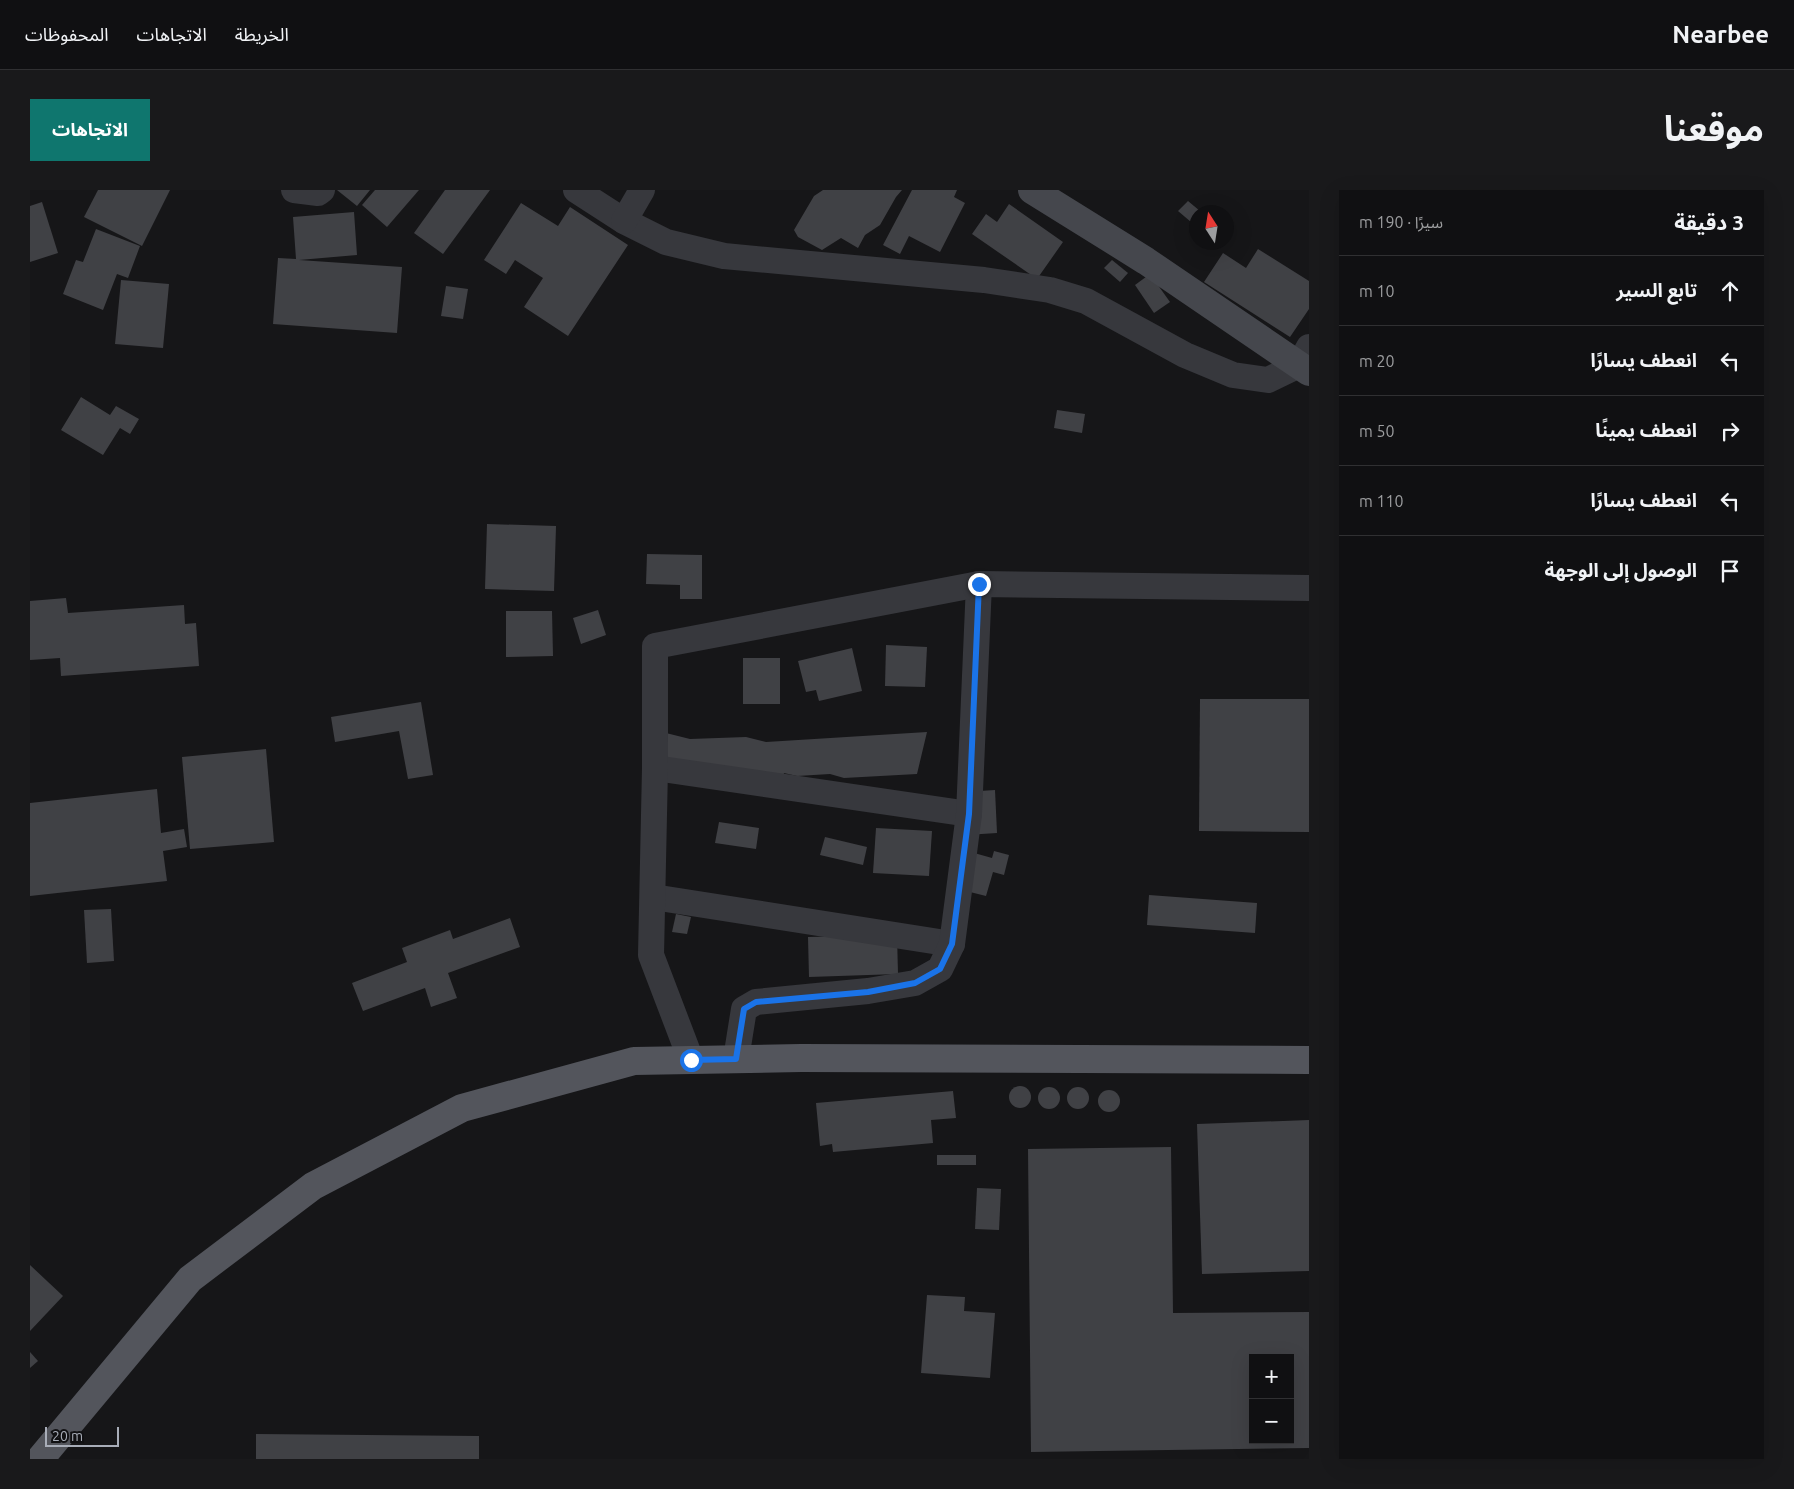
<!DOCTYPE html>
<html lang="ar">
<meta charset="utf-8">
<style>
body{margin:0;font-family:Ubuntu,"Noto Sans Arabic",sans-serif;background:#19191b;color:#f1f3f6;direction:rtl}
.controls{position:absolute;right:15px;bottom:15px;display:grid;overflow:hidden;border-radius:0px;box-shadow:0 5px 20px #0002}
.controls button{width:45px;height:45px;display:grid;place-items:center;padding:0;border:0;border-bottom:1px solid #303032;background:#101012;color:#f1f3f6;font:25px sans-serif}
.compass{position:absolute;left:1159px;top:15px;width:45px;height:45px;border-radius:50%;background:#101012;box-shadow:0 5px 20px #0002;rotate:348deg}
.scale{position:absolute;left:15px;bottom:12px;width:74px;box-sizing:border-box;padding-left:5px;border:2px solid #a8adb8;border-top:0;font-size:14px;line-height:18px;white-space:nowrap;color:#a8adb8;-webkit-text-stroke:4px #111113;paint-order:stroke}
.stop{position:absolute;width:15px;height:15px;margin:-11px;border:4px solid #1a73e8;border-radius:50%;background:#fff}
.stop.end{background:#1a73e8;border-color:#fff;box-shadow:0 1px 5px #0008}
.list{margin:0;padding:0;list-style:none}
h2{display:flex;justify-content:space-between;align-items:center;height:65px;margin:0;padding:0 20px;font-size:21px}
h2 small{font-size:16px;font-weight:400;color:#9c9d9f}
.list li{display:grid;grid-template-columns:32px 1fr auto;gap:15px;align-items:center;box-sizing:border-box;height:70px;padding:0 20px;border-top:1px solid #303032}
.list b{display:block;font-size:19px;white-space:nowrap}
.list em{font-size:16px;font-style:normal;color:#9c9d9f}
.icon{flex:none;width:28px;height:28px;fill:none;stroke:currentColor;stroke-width:2;stroke-linecap:round;stroke-linejoin:round}
.map{position:relative;flex:none;width:1279px;height:1269px;overflow:hidden;direction:ltr;border-radius:0px}
header{display:flex;align-items:center;gap:30px;box-sizing:border-box;height:70px;padding:0 25px;background:#101012;border-bottom:1px solid #303032}
header strong{font-size:24px}
nav{display:flex;gap:28px;margin-inline-start:auto;font-size:18px}
.intro{display:flex;align-items:center;justify-content:space-between;box-sizing:border-box;height:120px;padding:0 30px}
h1{margin:0;font-size:35px}
.button{padding:12px 22px;border-radius:0px;background:#0f766e;color:#fff;font-size:18px;font-weight:700}
main{display:flex;gap:30px;padding:0 30px}
aside{flex:1;background:#101012;border-radius:0px;box-shadow:0 5px 20px #0002}
.map>svg:first-child{display:block}
.building{fill:#404145;fill-rule:evenodd}
.lines{fill:none;stroke-linecap:round;stroke-linejoin:round}
.street{stroke:#37383d;stroke-width:26}
.secondary{stroke:#45474d;stroke-width:28}
.primary{stroke:#53555c;stroke-width:28}
.route{stroke:#1a73e8;stroke-width:6}
</style>
<header>
<strong>Nearbee</strong>
<nav><a>الخريطة</a><a>الاتجاهات</a><a>المحفوظات</a></nav>
</header>
<div class="intro"><h1>موقعنا</h1><a class="button">الاتجاهات</a></div>
<main>
<aside>
<h2>3 دقيقة<small>سيرًا · 190 m</small></h2>
<ul class="list">
<li><svg class="icon" aria-label="ahead" viewBox="0 0 24 24"><path d="M12 20V5M6 11l6-6 6 6"/></svg><div><b>تابع السير</b></div><em>10 m</em></li>
<li><svg class="icon" aria-label="left" viewBox="0 0 24 24"><path d="M17 20v-9H6M10 6l-5 5 5 5"/></svg><div><b>انعطف يسارًا</b></div><em>20 m</em></li>
<li><svg class="icon" aria-label="right" viewBox="0 0 24 24"><path d="M7 20v-9h11M14 6l5 5-5 5"/></svg><div><b>انعطف يمينًا</b></div><em>50 m</em></li>
<li><svg class="icon" aria-label="left" viewBox="0 0 24 24"><path d="M17 20v-9H6M10 6l-5 5 5 5"/></svg><div><b>انعطف يسارًا</b></div><em>110 m</em></li>
<li><svg class="icon" aria-label="arrive" viewBox="0 0 24 24"><path d="M6 21V4h12l-3 4 3 4H6"/></svg><div><b>الوصول إلى الوجهة</b></div></li>
</ul>
</aside>
<div class="map">
<svg width="1279" height="1269" viewBox="0 0 1279 1269">
<rect width="100%" height="100%" fill="#161618"/>
<g class="building">
<path d="M68 0H140L112 56 54 27Z"/>
<path d="M307 0H340L327 16Z"/>
<path d="M345 0H389L357 37 332 15Z"/>
<path d="M415 0H460L413 64 384 43Z"/>
<path d="M793 0H872L866 7 850 35 835 45 828 58 811 48 792 60 768 47 764 40 784 6Z"/>
<path d="M882 0H927L924 7 935 13 910 62 879 46 870 64 853 55Z"/>
<path d="M1158 11 1170 21 1166 22V26L1161 32 1148 21Z"/>
<path d="M12 12 28 63 0 72V16Z"/>
<path d="M491 13 528 36 540 17 598 55 538 146 494 117 513 88 485 70 476 84 454 70Z"/>
<path d="M979 14 1033 52 1007 89 942 44 956 24 967 32Z"/>
<path d="M324 22 327 65 269 70 372 77 367 143 243 134 248 68 266 69 263 27Z"/>
<path d="M66 39 110 56 98 88 87 84 73 120 33 104 46 70 53 72Z"/>
<path d="M1228 59 1279 91V119L1260 147 1174 92 1193 63 1216 78Z"/>
<path d="M1082 70 1098 83 1090 92 1074 78Z"/>
<path d="M1120 84 1140 112 1124 123 1105 95Z"/>
<path d="M91 90 139 94 133 158 85 154Z"/>
<path d="M416 96 438 99 433 129 411 126Z"/>
<path d="M51 207 80 225 86 216 109 229 100 244 90 238 73 265 31 240Z"/>
<path d="M1027 220 1055 224 1052 243 1024 238Z"/>
<path d="M457 334 526 336 524 401 455 399Z"/>
<path d="M617 364 672 365V409H650V395L616 394Z"/>
<path d="M36 408 38 423 154 415 155 434 166 433 169 476 31 486 30 468 0 470V411Z"/>
<path d="M568 420 576 445 551 454 543 428Z"/>
<path d="M476 421H522L523 466 476 467Z"/>
<path d="M856 455 897 457 895 497 855 496Z"/>
<path d="M822 458 832 501 789 511 786 500 776 502 768 471Z"/>
<rect x="713" y="468" width="37" height="46"/>
<path d="M1170 509H1279V642L1169 641Z"/>
<path d="M391 512 403 585 378 589 369 541 305 552 301 527Z"/>
<path d="M632 542 660 549 716 547 736 552 897 542 887 584 814 588 800 584 767 586 754 583 751 596 618 571Z"/>
<path d="M236 559 244 652 160 659 152 567Z"/>
<path d="M127 599 131 643 154 639 157 657 133 661 137 691 0 706V613Z"/>
<path d="M965 600 967 643 936 645 934 602Z"/>
<path d="M689 632 729 638 726 659 685 653Z"/>
<path d="M846 638 902 641 899 686 843 683Z"/>
<path d="M795 647 837 657 833 675 790 665Z"/>
<path d="M930 659 962 668 964 661 979 665 974 685 963 682 956 706 920 697Z"/>
<path d="M1119 705 1227 713 1225 743 1117 735Z"/>
<path d="M81 719 84 771 57 773 54 720Z"/>
<path d="M646 724 661 727 657 744 642 742Z"/>
<path d="M480 728 490 757 418 783 427 808 401 817 395 798 333 821 322 793 377 772 372 758 420 740 423 749Z"/>
<path d="M867 745 868 784 779 787 778 747Z"/>
<circle cx="990" cy="907" r="11"/>
<circle cx="1048" cy="908" r="11"/>
<circle cx="1019" cy="908" r="11"/>
<circle cx="1079" cy="911" r="11"/>
<path d="M923 901 926 928 901 930 903 953 803 962 802 954 790 956 786 913Z"/>
<path d="M1279 930V1081L1172 1084 1167 934Z"/>
<path d="M1141 957 1143 1123 1279 1122V1258L1001 1262 998 959ZM1223 1168H1260V1250H1223Z"/>
<rect x="907" y="965" width="39" height="10"/>
<path d="M947 998 971 999 969 1040 945 1039Z"/>
<path d="M0 1075 33 1106 0 1141Z"/>
<path d="M897 1105 935 1107 934 1121 965 1123 960 1188 891 1183Z"/>
<path d="M0 1162 8 1171 0 1178Z"/>
<path d="M226 1244 449 1246V1269H226Z"/>
</g>
<g class="lines">
<g class="street">
<path d="M264 0 288 3 292 0"/>
<path d="M546 0 594 31 636 52 694 66 954 90 1020 100 1056 111 1155 165 1203 185 1238 190 1269 175 1279 157"/>
<path d="M594 31 612 0"/>
<path d="M625 578 939 624"/>
<path d="M623 707 922 754"/>
<path d="M706 869 714 819 726 812 838 801 885 793 910 779 922 754 939 624 949 394"/>
<path d="M661 870 621 765 625 578V456L949 394 1279 398"/>
</g>
<path class="secondary" d="M1002 0 1116 71 1279 182"/>
<path class="primary" d="M10 1269 160 1089 283 996 432 918 604 871 771 868 1279 870"/>
</g>
<g class="lines">
<path class="route" d="M661 870 706 869 714 819 726 812 838 802 885 793 910 779 922 754 939 624 949 394"/>
</g>
</svg>
<div class="controls">
<button>+</button>
<button>−</button>
</div>
<svg class="compass" viewBox="-18 -18 36 36"><path d="M0-13l5 13h-10z" fill="#e53935"/><path d="M0 13l5-13h-10z" fill="#9c9d9f"/></svg>
<div class="scale">20 m</div>
<div class="stop" style="left:661px;top:870px"></div>
<div class="stop end" style="left:949px;top:394px"></div>
</div>
</main>
